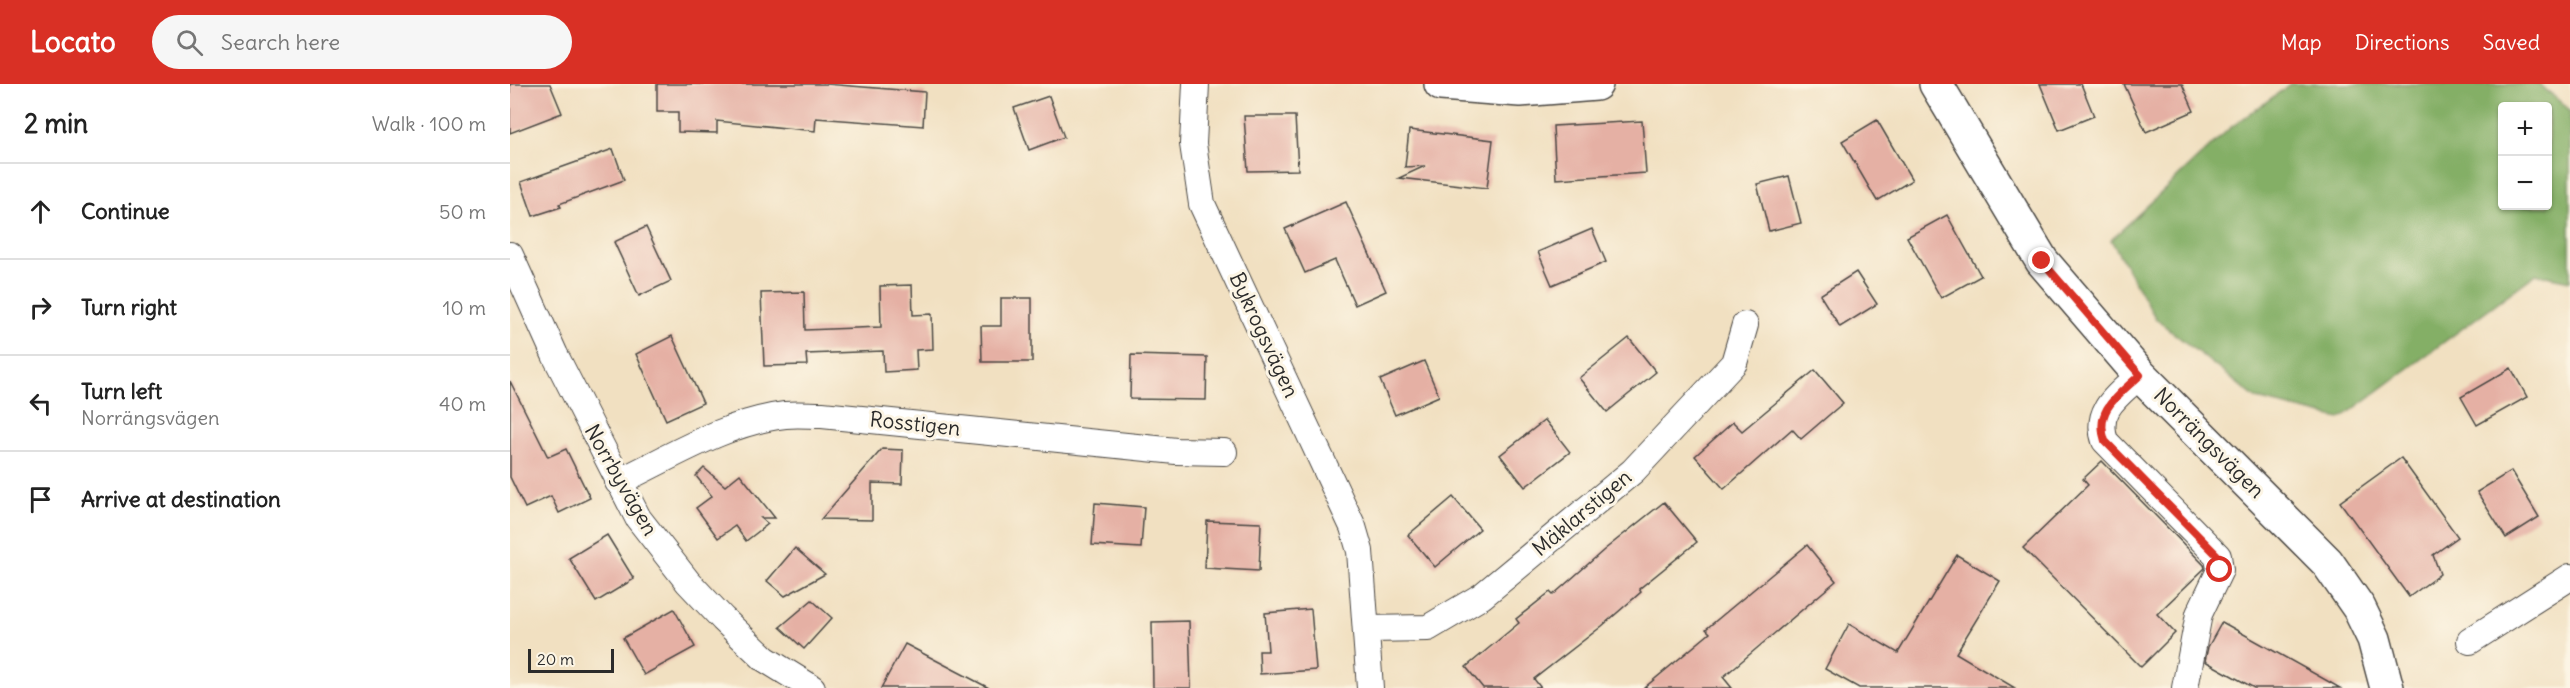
<!DOCTYPE html>
<meta charset="utf-8">
<style>
body{margin:0;font-family:Delius,sans-serif;background:#f6f6f6;color:#222}
.controls{position:absolute;right:18px;top:18px;display:grid;overflow:hidden;border-radius:6px;box-shadow:0 2px 4px #0004}
.controls button{width:54px;height:54px;display:grid;place-items:center;padding:0;border:0;border-bottom:2px solid #e0e0e0;background:#fff;color:#222;font:30px sans-serif}
.scale{position:absolute;left:18px;bottom:15px;width:86px;box-sizing:border-box;padding-left:6px;border:3px solid #2b2b2b;border-top:0;font-size:16px;line-height:21px;white-space:nowrap;color:#2b2b2b;-webkit-text-stroke:4px #fcf5e5;paint-order:stroke}
.stop{position:absolute;width:18px;height:18px;margin:-14px;border:4px solid #d93025;border-radius:50%;background:#fff}
.stop.end{background:#d93025;border-color:#fff;box-shadow:0 2px 6px #0008}
.list{margin:0;padding:0;list-style:none}
h2{display:flex;justify-content:space-between;align-items:center;height:78px;margin:0;padding:0 24px;font-size:26px}
h2 small{font-size:20px;font-weight:400;color:#767676}
.list li{display:grid;grid-template-columns:39px 1fr auto;gap:18px;align-items:center;box-sizing:border-box;height:96px;padding:0 24px;border-top:2px solid #e0e0e0}
.list b{display:block;font-size:22px;white-space:nowrap}
.list p{margin:0;font-size:20px;white-space:nowrap;color:#767676}
.list em{font-size:20px;font-style:normal;color:#767676}
.icon{flex:none;width:33px;height:33px;fill:none;stroke:currentColor;stroke-width:2;stroke-linecap:round;stroke-linejoin:round}
.map{position:relative;flex:none;width:2060px;height:604px;overflow:hidden}
header{display:flex;align-items:center;gap:36px;box-sizing:border-box;height:84px;padding:0 30px;background:#d93025;color:#fff}
header strong{font-size:28px}
nav{display:flex;gap:33px;margin-inline-start:auto;font-size:21px}
.search{width:420px;height:54px;background:#f6f6f6;display:flex;align-items:center;gap:15px;box-sizing:border-box;padding:0 21px;border-radius:33px;color:#767676;font-size:22px}
main{display:flex}
aside{flex:1;background:#fff}
.map>svg:first-child{display:block}
.forest{fill:#84af66;stroke:#586d48;stroke-width:1.5;fill-rule:evenodd}
.building{fill:#e5b0a4}
.lines{fill:none;stroke-linecap:round;stroke-linejoin:round}
.minor-casing{stroke:#494642;stroke-width:28}
.tertiary-casing{stroke:#494642;stroke-width:36}
.minor{stroke:#fff;stroke-width:26}
.tertiary{stroke:#fff;stroke-width:33}
.route{stroke:#d93025;stroke-width:8}
.labels{text-anchor:middle;stroke-width:6;stroke-linejoin:round;paint-order:stroke}
.street-label{font-size:21px;fill:#2b2b2b;stroke:#fcf5e5}
</style>
<header>
<strong>Locato</strong>
<div class="search"><svg class="icon" aria-label="search" viewBox="0 0 24 24"><circle cx="10" cy="10" r="6"/><path d="M15 15l6 6"/></svg>Search here</div>
<nav><a>Map</a><a>Directions</a><a>Saved</a></nav>
</header>
<main>
<aside>
<h2>2 min<small>Walk · 100 m</small></h2>
<ul class="list">
<li><svg class="icon" aria-label="ahead" viewBox="0 0 24 24"><path d="M12 20V5M6 11l6-6 6 6"/></svg><div><b>Continue</b></div><em>50 m</em></li>
<li><svg class="icon" aria-label="right" viewBox="0 0 24 24"><path d="M7 20v-9h11M14 6l5 5-5 5"/></svg><div><b>Turn right</b></div><em>10 m</em></li>
<li><svg class="icon" aria-label="left" viewBox="0 0 24 24"><path d="M17 20v-9H6M10 6l-5 5 5 5"/></svg><div><b>Turn left</b><p>Norrängsvägen</p></div><em>40 m</em></li>
<li><svg class="icon" aria-label="arrive" viewBox="0 0 24 24"><path d="M6 21V4h12l-3 4 3 4H6"/></svg><div><b>Arrive at destination</b></div></li>
</ul>
</aside>
<div class="map">
<svg width="2060" height="604" viewBox="0 0 2060 604">
<rect width="100%" height="100%" fill="#fcf5e5"/>
<filter id="ink" filterUnits="userSpaceOnUse"><feTurbulence type="fractalNoise" baseFrequency=".0167" numOctaves="2"/><feDisplacementMap in="SourceGraphic" scale="12" xChannelSelector="R" yChannelSelector="G"/><feConvolveMatrix kernelMatrix="1 2 1 2 8 2 1 2 1" color-interpolation-filters="sRGB"/></filter>
<filter id="wash" filterUnits="userSpaceOnUse"><feTurbulence type="fractalNoise" baseFrequency=".008" numOctaves="4" result="noise"/><feDisplacementMap in="SourceGraphic" scale="24" xChannelSelector="R" yChannelSelector="G"/><feGaussianBlur stdDeviation="1.35" result="paint"/><feColorMatrix in="noise" values="0 0 0 0 0 0 0 0 0 0 0 0 0 0 0 0 0 1.4 0 .05"/><feComposite in="paint" operator="in"/></filter>
<g filter="url(#wash)">
<rect width="100%" height="100%" fill="#f1e0c1"/>
<path class="forest" d="M1781 0H2029L2060 26V197L2026 190 1830 335 1747 315 1646 235 1601 156 1720 44ZM1992 22H2038V122H1992Z"/>
<g id="blocks">
<g class="building">
<path d="M0 0H40L52 29 0 49Z"/>
<path d="M147 0H316L415 8 413 42 306 34 305 47 207 37V49L168 48V28H147Z"/>
<path d="M1530 0H1571L1584 32 1549 46Z"/>
<path d="M1614 0H1672L1684 27 1636 48Z"/>
<path d="M539 12 554 53 519 66 504 24Z"/>
<path d="M734 32H785L788 86 738 87Z"/>
<path d="M1367 36 1402 96 1367 117 1332 57Z"/>
<path d="M1132 37 1136 89 1046 95 1043 42Z"/>
<path d="M899 46 983 56 977 104 889 94 915 82 895 83Z"/>
<path d="M103 65 114 96 49 120 51 123 23 132 11 98Z"/>
<path d="M1279 92 1291 139 1259 147 1247 100Z"/>
<path d="M836 118 876 207 845 221 825 176 795 189 775 145Z"/>
<path d="M1437 131 1471 192 1431 214 1397 153Z"/>
<path d="M136 143 161 197 129 212 104 158Z"/>
<path d="M1082 145 1096 178 1042 201 1028 168Z"/>
<path d="M1346 188 1367 220 1330 243 1310 211Z"/>
<path d="M402 201 403 231 422 230 423 265 406 266 407 286 374 288 373 267 296 270 297 281 254 282 251 209 294 208 295 246 371 243 370 202Z"/>
<path d="M491 214H522V278H472L471 242H491Z"/>
<path d="M162 252 193 319 156 336 126 270Z"/>
<path d="M1119 254 1146 288 1097 328 1069 294Z"/>
<path d="M621 271 697 273 696 316 620 315Z"/>
<path d="M914 277 929 312 885 331 870 296Z"/>
<path d="M2001 284 2017 313 1967 341 1951 313Z"/>
<path d="M1305 286 1333 319 1291 355 1282 345 1214 405 1185 372 1223 338 1232 347Z"/>
<path d="M0 297 38 373 56 365 80 414 49 429 41 412 15 424 0 393Z"/>
<path d="M1035 336 1060 368 1015 403 990 371Z"/>
<path d="M372 365 393 366 392 400 362 399V436L311 435Z"/>
<path d="M1891 374 1948 453 1923 471 1930 490 1899 513 1830 418Z"/>
<path d="M1592 377 1694 481 1695 484 1647 530 1665 549 1631 583 1513 464 1578 401 1573 395Z"/>
<path d="M194 384 215 402 230 390 265 434H251L258 440 236 457 225 442 208 454 186 424 202 412 186 392Z"/>
<path d="M2001 387 2029 433 1996 454 1967 408Z"/>
<path d="M943 413 970 445 925 483 898 451Z"/>
<path d="M1154 418 1187 458 1129 505 1131 508 1092 542 1024 595 1031 604H973L956 583 1009 539 1006 535 1040 508 1043 511 1094 466Z"/>
<path d="M585 419 634 423 631 464 582 461Z"/>
<path d="M697 437 751 439 749 487 695 484Z"/>
<path d="M97 451 124 495 86 518 59 474Z"/>
<path d="M1297 461 1326 497 1213 593 1222 604H1134L1200 549 1196 545Z"/>
<path d="M285 464 315 490 275 512 257 497Z"/>
<path d="M1447 471 1490 497 1446 569 1505 604H1349L1315 585 1339 540 1388 569Z"/>
<path d="M302 516 322 534 294 565 270 543Z"/>
<path d="M164 525 185 563 134 591 113 554Z"/>
<path d="M801 525 806 586 750 590 749 567H758L755 529Z"/>
<path d="M679 537 681 604H643L642 538Z"/>
<path d="M1712 538 1830 604H1744L1695 577 1698 563Z"/>
<path d="M395 560 479 604H371Z"/>
</g>
</g>
</g>
<g filter="url(#ink)">
<use href="#blocks" fill-opacity="0" stroke="#494642" stroke-width="1.5"/>
<g class="lines">
<g class="minor-casing">
<g id="minor">
<path d="M686 0 683 60 692 120 843 443 850 467 860 604"/>
<path d="M0 171 45 271 128 434 178 498 213 535 255 575 302 604"/>
<path d="M1630 291C1609 311 1584 325 1595 357L1708 472 1710 486 1689 530 1675 604"/>
<path d="M108 398C161 373 216 338 275 331 287 330 300 331 312 331L666 367 714 368"/>
<path d="M857 545 918 544 972 512 1123 387 1224 279 1235 241"/>
<path d="M1960 557 2060 493"/>
</g>
</g>
<g class="tertiary-casing">
<g id="tertiary">
<path d="M931 0 1010 6 1086 0"/>
<path d="M1426 0 1532 177 1630 291 1817 478 1849 524 1864 555 1877 604"/>
</g>
</g>
<use href="#minor" class="minor"/>
<use href="#tertiary" class="tertiary"/>
</g>
</g>
<g class="lines" filter="url(#ink)">
<path class="route" d="M1532 177 1630 291C1609 311 1584 325 1595 357L1708 472 1710 486"/>
</g>
<g class="labels">
<g class="street-label">
<text transform="translate(754 251) rotate(65)" y="7">Bykrogsvägen</text>
<text transform="translate(405 340) rotate(6)" y="7">Rosstigen</text>
<text transform="translate(1699 359) rotate(45)" y="7">Norrängsvägen</text>
<text transform="translate(111 396) rotate(60)" y="7">Norrbyvägen</text>
<text transform="translate(1072 429) rotate(-40)" y="7">Mäklarstigen</text>
</g>
</g>
</svg>
<div class="controls">
<button>+</button>
<button>−</button>
</div>
<div class="scale">20 m</div>
<div class="stop" style="left:1710px;top:486px"></div>
<div class="stop end" style="left:1532px;top:177px"></div>
</div>
</main>
